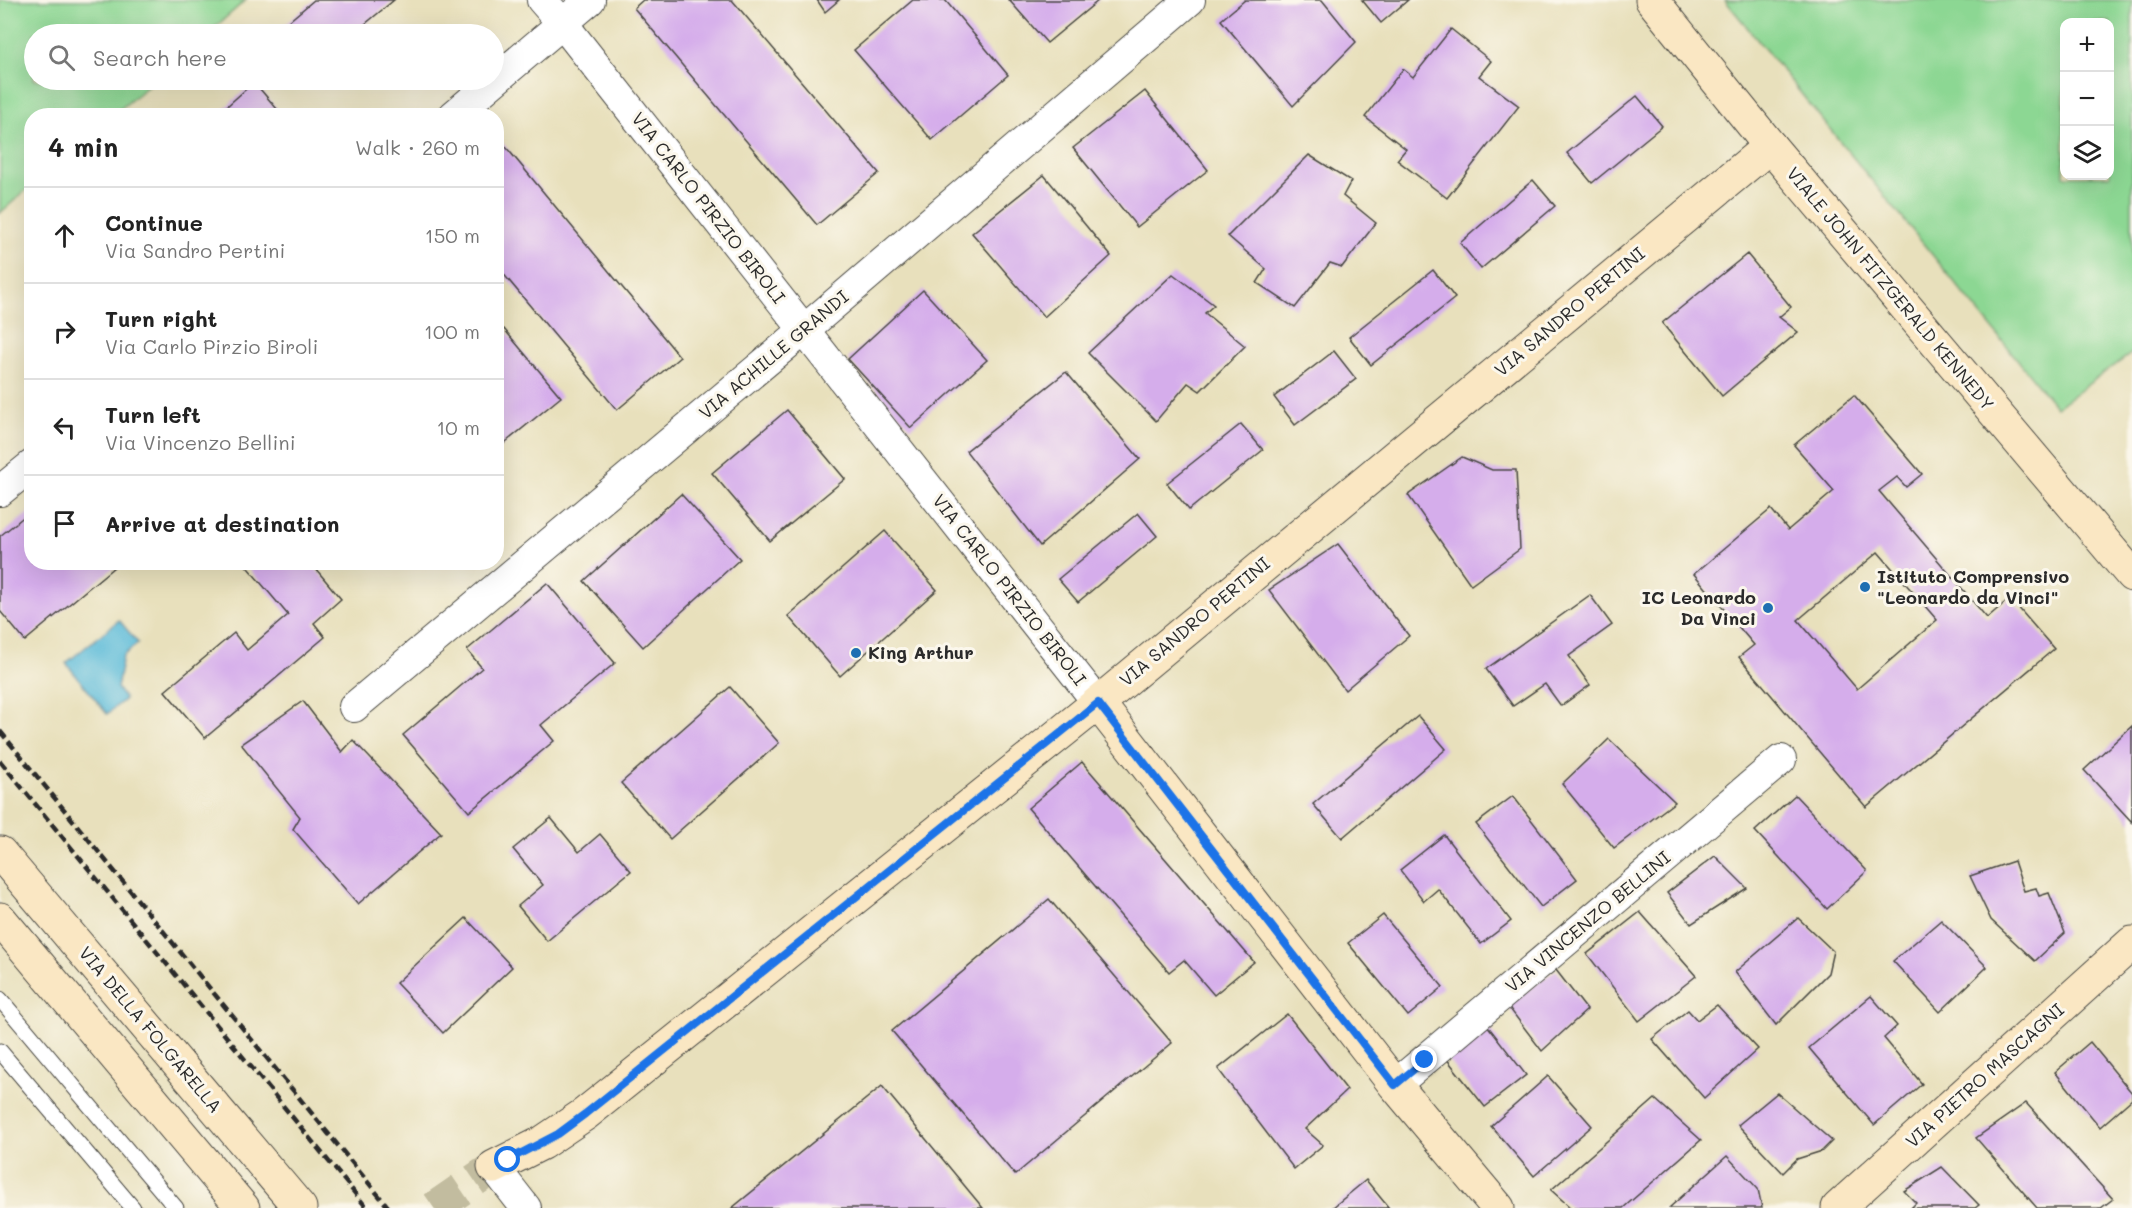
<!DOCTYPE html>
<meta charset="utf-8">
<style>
body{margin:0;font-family:Mali,sans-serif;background:#f2f2f2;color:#222}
.controls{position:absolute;right:18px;top:18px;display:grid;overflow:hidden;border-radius:12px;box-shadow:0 6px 24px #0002}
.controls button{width:54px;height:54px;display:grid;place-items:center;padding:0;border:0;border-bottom:2px solid #e0e0e0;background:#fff;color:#222;font:30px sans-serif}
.stop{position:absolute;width:18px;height:18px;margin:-14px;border:4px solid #1a73e8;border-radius:50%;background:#fff}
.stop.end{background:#1a73e8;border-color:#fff;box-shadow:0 2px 6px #0008}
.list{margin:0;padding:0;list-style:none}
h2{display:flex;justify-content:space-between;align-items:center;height:78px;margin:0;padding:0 24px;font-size:26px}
h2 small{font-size:20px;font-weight:400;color:#767676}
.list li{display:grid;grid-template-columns:39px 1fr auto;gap:18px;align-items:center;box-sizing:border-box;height:96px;padding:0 24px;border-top:2px solid #e0e0e0}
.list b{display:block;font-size:22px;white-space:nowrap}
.list p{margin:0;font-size:20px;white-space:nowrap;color:#767676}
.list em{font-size:20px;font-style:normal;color:#767676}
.icon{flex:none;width:33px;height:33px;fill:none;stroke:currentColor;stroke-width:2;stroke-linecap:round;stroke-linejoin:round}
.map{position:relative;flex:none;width:2132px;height:1208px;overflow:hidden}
.search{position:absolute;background:#fff;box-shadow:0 6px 24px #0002;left:24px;top:24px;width:480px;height:66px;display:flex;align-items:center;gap:15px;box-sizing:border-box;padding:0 21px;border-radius:33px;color:#767676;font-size:22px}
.panel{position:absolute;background:#fff;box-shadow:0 6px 24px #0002;left:24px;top:108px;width:480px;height:462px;border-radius:24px}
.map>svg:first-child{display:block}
.green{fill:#8cd793;stroke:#5c815f;stroke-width:1.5;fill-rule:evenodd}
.water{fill:#59bad8;stroke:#427282;stroke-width:1.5}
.building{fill:#d5adeb;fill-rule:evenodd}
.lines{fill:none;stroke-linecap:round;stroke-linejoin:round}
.secondary-tunnel{stroke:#c2bc9f;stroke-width:33;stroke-dasharray:33 16;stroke-linecap:butt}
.lane-casing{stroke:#474641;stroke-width:17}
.street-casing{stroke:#474641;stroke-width:32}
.secondary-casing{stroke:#474641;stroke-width:35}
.lane{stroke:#fff;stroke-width:15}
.street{stroke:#fff;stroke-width:30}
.secondary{stroke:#fae7c3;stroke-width:33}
.rail{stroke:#2b2b2b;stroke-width:4.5;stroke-dasharray:9 4.5;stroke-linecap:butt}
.route{stroke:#1a73e8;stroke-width:8}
.poi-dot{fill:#1f6fb2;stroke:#fbf7ec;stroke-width:2}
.labels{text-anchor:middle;stroke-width:6;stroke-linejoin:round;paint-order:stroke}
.street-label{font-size:18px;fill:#2b2b2b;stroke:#fbf7ec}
.poi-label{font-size:18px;font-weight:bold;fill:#2b2b2b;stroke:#fbf7ec;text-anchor:start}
</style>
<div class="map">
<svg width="2132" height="1208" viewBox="0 0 2132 1208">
<rect width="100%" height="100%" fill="#fbf7ec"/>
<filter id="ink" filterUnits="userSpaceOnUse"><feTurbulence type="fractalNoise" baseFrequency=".0167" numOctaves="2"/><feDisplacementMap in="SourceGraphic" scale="12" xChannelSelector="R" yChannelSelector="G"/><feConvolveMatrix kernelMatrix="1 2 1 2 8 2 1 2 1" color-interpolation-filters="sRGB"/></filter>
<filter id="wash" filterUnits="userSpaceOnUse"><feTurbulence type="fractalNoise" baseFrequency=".008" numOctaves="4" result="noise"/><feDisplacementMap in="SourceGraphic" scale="24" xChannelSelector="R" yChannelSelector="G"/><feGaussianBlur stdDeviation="1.35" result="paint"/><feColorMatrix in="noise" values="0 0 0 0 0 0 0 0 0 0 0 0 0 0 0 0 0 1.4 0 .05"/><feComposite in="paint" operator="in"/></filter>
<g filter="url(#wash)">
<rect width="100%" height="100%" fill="#e8e0bc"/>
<g class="green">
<path d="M0 0H246L207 34H34V80H155L113 115 32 116 31 186 0 213Z"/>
<path d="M1725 0H2132V353L2056 407ZM2064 22H2110V176H2064Z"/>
</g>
<path class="water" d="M119 620 138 643 123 656 117 688 125 699 107 714 66 663Z"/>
<g id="blocks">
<g class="building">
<path d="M314 0H394L353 34H289L282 27Z"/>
<path d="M643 0H732L879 173 817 225 634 8Z"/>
<path d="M817 0H839L825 12Z"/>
<path d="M913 0H945L1008 75 932 140 854 50Z"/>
<path d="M1009 0H1099L1047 43Z"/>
<path d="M1245 0H1322L1356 42 1293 106 1221 20Z"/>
<path d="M1362 0H1408L1381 23Z"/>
<path d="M1451 29 1491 61 1479 76 1519 106 1447 198 1397 160 1406 149 1365 117 1403 69 1413 77Z"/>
<path d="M254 82 283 116H216Z"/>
<path d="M1145 91 1208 170 1137 227 1073 148Z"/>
<path d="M1637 96 1662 126 1592 183 1567 153Z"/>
<path d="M496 135 680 357 617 410 496 265Z"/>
<path d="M1309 155 1351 181 1343 196 1376 223 1342 267 1330 263 1295 308 1257 283 1266 269 1228 236Z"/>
<path d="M1044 175 1111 256 1044 317 972 233Z"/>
<path d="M1533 180 1555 206 1481 269 1460 243Z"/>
<path d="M1747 254 1791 307 1779 317 1798 332 1722 396 1662 323Z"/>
<path d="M1433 270 1455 298 1371 365 1349 337Z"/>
<path d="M1173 274 1214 305 1205 313 1245 346 1200 391 1188 383 1156 421 1088 353Z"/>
<path d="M923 290 987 360 911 428 848 359Z"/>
<path d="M504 329 561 397 496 450V335Z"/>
<path d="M1334 351 1356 379 1295 425 1274 397Z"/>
<path d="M1066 372 1140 459 1040 546 966 451Z"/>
<path d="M1854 395 1922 474 1906 487 1897 477 1879 491 1987 618 2010 598 2054 649 1866 807 1739 657 1754 645 1694 574 1771 509 1788 530 1834 491 1794 445ZM1878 552 1937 620 1857 689 1798 620Z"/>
<path d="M787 410 845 479 770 541 712 473Z"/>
<path d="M1241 424 1263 450 1189 510 1167 483Z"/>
<path d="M1462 457 1492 470H1516L1520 549 1471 585 1408 495Z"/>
<path d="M681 494 740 559 643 647 584 581Z"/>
<path d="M32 510V562H120L25 641 0 611V536Z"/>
<path d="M1138 513 1157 536 1078 602 1058 579Z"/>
<path d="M885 531 937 590 840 676 788 616Z"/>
<path d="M1338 544 1409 636 1345 690 1269 590Z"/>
<path d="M243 562H310L341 599 314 623 325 637 205 738 165 691 234 633 247 650 288 615Z"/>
<path d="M547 583 615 663 541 725 554 741 469 812 403 735 482 668 467 650Z"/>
<path d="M1590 595 1612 625 1569 656 1590 685 1561 706 1545 684 1513 706 1486 669Z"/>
<path d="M730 687 779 743 670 839 621 783Z"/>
<path d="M303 701 342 752 353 740 441 833 358 904 293 829 300 817 241 744Z"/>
<path d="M1418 716 1446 749 1342 838 1313 804Z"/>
<path d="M2132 726V822L2084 770Z"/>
<path d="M1609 739 1675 802 1614 848 1562 784Z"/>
<path d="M1082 762 1254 962 1214 995 1184 960 1169 972 1028 808Z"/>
<path d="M1795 795 1867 871 1827 909 1755 831Z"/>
<path d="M1513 796 1577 879 1541 907 1476 824Z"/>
<path d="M551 818 579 852 600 834 631 871 547 941 518 906 543 885 513 849Z"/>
<path d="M1444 835 1511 921 1481 944 1438 889 1424 901 1400 870Z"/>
<path d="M1715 856 1747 888 1691 924 1667 893Z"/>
<path d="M2014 861 2024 891 2036 888 2039 896 2049 893 2065 933 2035 961 1991 920 1970 876Z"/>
<path d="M1049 899 1172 1043 1015 1175 892 1031Z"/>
<path d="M1640 912 1696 976 1639 1021 1587 954Z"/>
<path d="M1383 915 1443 987 1408 1016 1348 943Z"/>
<path d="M466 918 512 967 443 1033 396 983Z"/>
<path d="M1798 918 1833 951 1828 973 1776 1025 1735 972Z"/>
<path d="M1941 920 1987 967 1940 1012 1893 961Z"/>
<path d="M1556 970 1587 1010 1542 1051 1507 1005Z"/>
<path d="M1871 996 1897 1026 1884 1038 1922 1084 1874 1125 1809 1048Z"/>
<path d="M1717 1005 1758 1049 1704 1098 1652 1039 1688 1010 1697 1020Z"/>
<path d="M1287 1014 1347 1090 1305 1129 1323 1145 1294 1169 1218 1069Z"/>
<path d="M1487 1025 1526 1075 1485 1107 1446 1058Z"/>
<path d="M2090 1042 2132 1093V1099L2100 1127 2055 1072Z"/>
<path d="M1548 1076 1592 1126 1534 1176 1491 1126Z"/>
<path d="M882 1086 983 1208H732Z"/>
<path d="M1777 1093 1832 1141 1822 1151 1797 1159 1783 1173 1738 1125Z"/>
<path d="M1655 1099 1701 1140 1623 1208H1571L1551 1190Z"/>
<path d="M2026 1103 2113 1199 2101 1208H2037L1976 1138Z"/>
<path d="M1727 1156 1758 1189 1762 1208H1669Z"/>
<path d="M1942 1167 1979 1205 1975 1208H1911L1916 1203 1904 1191Z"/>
<path d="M1366 1180 1389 1208H1332Z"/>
</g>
</g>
</g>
<g filter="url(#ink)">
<use href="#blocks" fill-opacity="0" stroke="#474641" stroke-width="1.5"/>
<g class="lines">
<path class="secondary-tunnel" d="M434 1208 494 1167"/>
<g class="lane-casing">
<g id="lane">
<path d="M0 999 176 1208"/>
<path d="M0 1051 133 1208"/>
</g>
</g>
<g class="street-casing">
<g id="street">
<path d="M542 0 563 24 1098 703"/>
<path d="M453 116 590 0"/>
<path d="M0 491 32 465"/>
<path d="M354 707 804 330 1190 0"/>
<path d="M1395 1085 1781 760"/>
<path d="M494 1167 526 1208"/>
</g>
</g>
<g class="secondary-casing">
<g id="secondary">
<path d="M1652 0 1770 146 2132 575"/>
<path d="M1098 703 1395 1085 1498 1208"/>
<path d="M0 853 300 1208"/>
<path d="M0 919 243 1208"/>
<path d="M494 1167 542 1143 585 1114 1098 703 1770 146"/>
<path d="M1838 1208 2132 943"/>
</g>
</g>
<use href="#lane" class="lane"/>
<use href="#street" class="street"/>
<use href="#secondary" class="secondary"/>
<g class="rail">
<path d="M0 731 389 1208"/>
<path d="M0 761 367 1208"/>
</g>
</g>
</g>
<g class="lines" filter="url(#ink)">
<path class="route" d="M508 1160 558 1134 585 1114 1098 703 1395 1085 1425 1060"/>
</g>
<g class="poi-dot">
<circle cx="1865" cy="587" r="6"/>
<circle cx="1768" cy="608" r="6"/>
<circle cx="856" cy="653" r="6"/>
</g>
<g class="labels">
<g class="street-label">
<text transform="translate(708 208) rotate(52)" y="6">VIA CARLO PIRZIO BIROLI</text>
<text transform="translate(1890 289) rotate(50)" y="6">VIALE JOHN FITZGERALD KENNEDY</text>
<text transform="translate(1570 312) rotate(-40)" y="6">VIA SANDRO PERTINI</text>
<text transform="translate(774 355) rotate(-40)" y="6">VIA ACHILLE GRANDI</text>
<text transform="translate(1009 590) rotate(52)" y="6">VIA CARLO PIRZIO BIROLI</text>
<text transform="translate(1195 622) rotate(-40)" y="6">VIA SANDRO PERTINI</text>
<text transform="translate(1588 922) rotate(-40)" y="6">VIA VINCENZO BELLINI</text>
<text transform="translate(150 1030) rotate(50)" y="6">VIA DELLA FOLGARELLA</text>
<text transform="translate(1985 1076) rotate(-42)" y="6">VIA PIETRO MASCAGNI</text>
</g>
<g class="poi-label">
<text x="1877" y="583">Istituto Comprensivo<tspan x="1877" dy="21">"Leonardo da Vinci"</tspan></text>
<text x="1756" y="604" text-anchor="end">IC Leonardo<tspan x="1756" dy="21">Da Vinci</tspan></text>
<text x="868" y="659">King Arthur</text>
</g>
</g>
</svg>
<div class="controls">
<button>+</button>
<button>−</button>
<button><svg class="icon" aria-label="layers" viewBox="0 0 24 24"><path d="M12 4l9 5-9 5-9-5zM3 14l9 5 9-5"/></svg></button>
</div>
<div class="stop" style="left:508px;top:1160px"></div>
<div class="stop end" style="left:1425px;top:1060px"></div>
<div class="search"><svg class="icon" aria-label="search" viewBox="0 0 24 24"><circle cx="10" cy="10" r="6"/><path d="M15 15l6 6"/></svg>Search here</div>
<section class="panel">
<h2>4 min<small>Walk · 260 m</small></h2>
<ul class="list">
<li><svg class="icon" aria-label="ahead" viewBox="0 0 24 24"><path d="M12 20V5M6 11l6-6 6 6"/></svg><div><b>Continue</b><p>Via Sandro Pertini</p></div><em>150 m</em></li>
<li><svg class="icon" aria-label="right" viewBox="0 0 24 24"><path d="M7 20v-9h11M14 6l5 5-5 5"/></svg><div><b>Turn right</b><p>Via Carlo Pirzio Biroli</p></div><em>100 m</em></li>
<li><svg class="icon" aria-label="left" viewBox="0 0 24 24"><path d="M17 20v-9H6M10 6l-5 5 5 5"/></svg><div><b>Turn left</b><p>Via Vincenzo Bellini</p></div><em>10 m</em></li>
<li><svg class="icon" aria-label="arrive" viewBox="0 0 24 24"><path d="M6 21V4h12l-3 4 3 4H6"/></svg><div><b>Arrive at destination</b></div></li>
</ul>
</section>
</div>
